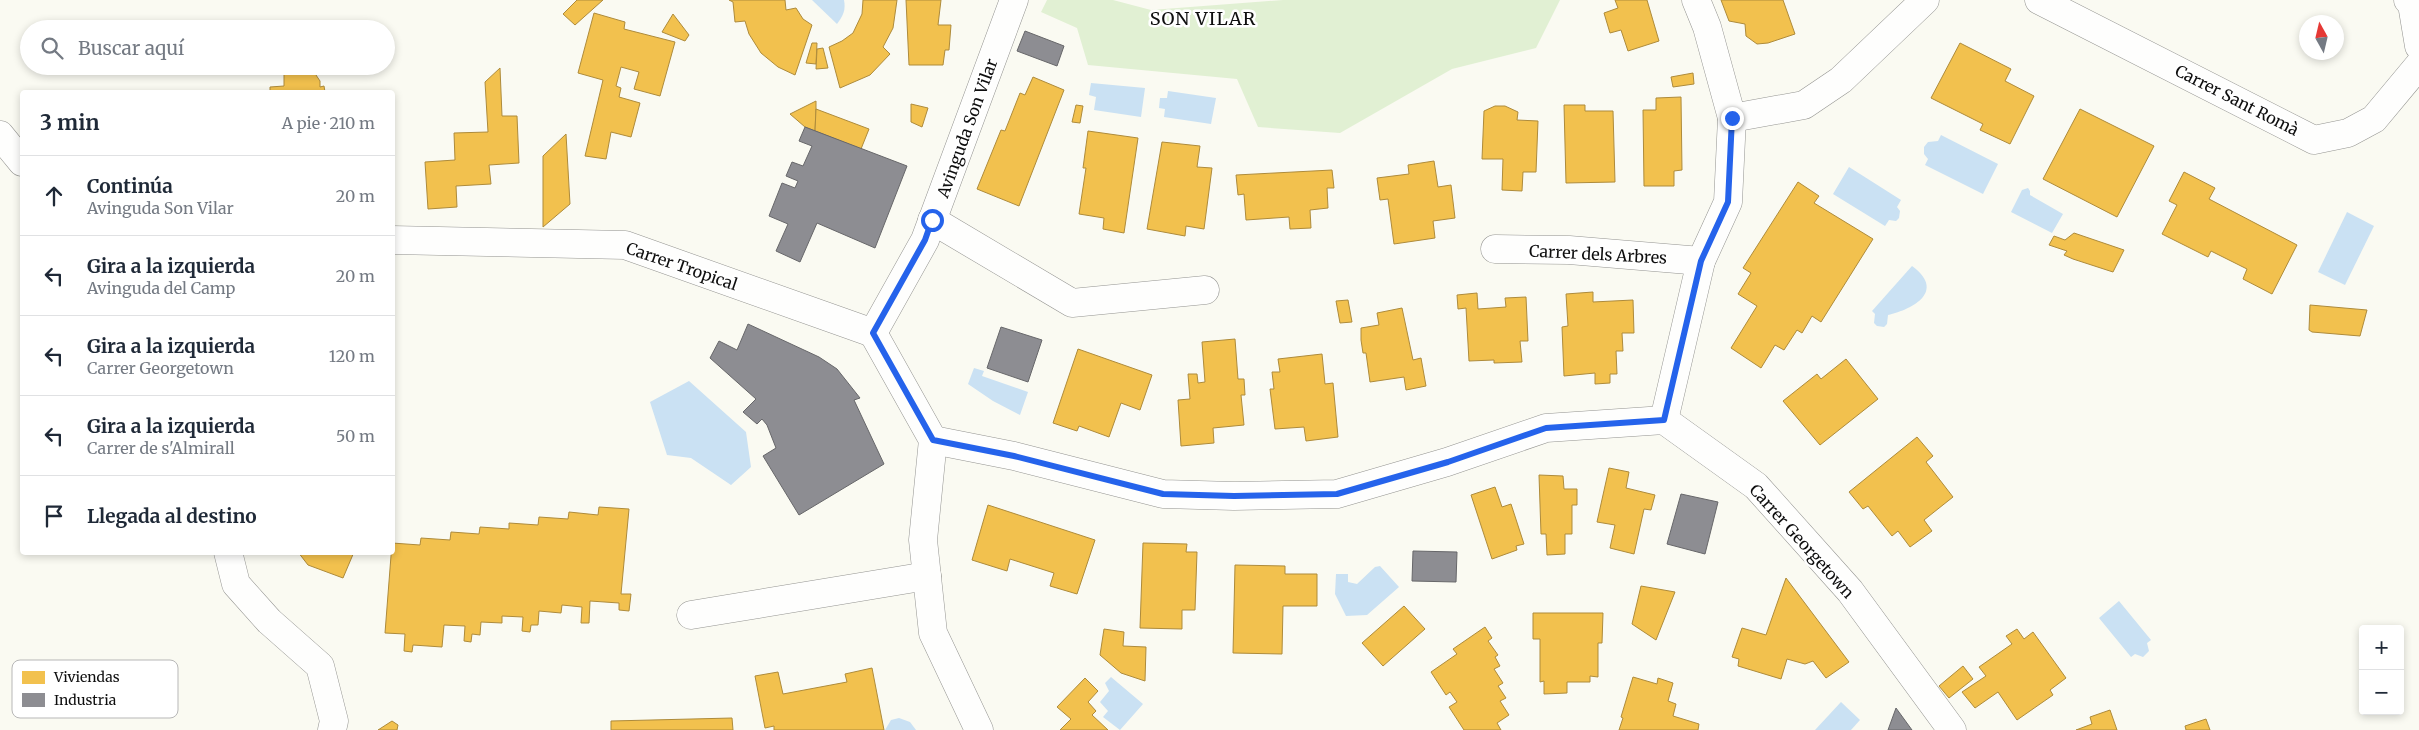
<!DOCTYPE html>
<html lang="es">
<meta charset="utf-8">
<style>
body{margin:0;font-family:Merriweather,serif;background:#f2f2f3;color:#1f2937}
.controls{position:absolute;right:15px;bottom:15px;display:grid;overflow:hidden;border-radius:5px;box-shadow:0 2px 8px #0003}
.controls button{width:45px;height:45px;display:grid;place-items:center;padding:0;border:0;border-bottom:1px solid #e0e1e3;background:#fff;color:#1f2937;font:25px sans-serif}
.compass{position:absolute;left:2299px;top:15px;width:45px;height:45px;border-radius:50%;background:#fff;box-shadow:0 2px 8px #0003;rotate:352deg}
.stop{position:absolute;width:15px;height:15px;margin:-11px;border:4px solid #2563eb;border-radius:50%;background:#fff}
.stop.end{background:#2563eb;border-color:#fff;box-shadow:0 1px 5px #0008}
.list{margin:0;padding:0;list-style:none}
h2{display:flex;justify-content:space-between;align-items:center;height:65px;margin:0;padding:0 20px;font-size:21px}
h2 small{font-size:16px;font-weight:400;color:#747a83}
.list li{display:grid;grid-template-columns:32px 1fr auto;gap:15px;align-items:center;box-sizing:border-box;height:80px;padding:0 20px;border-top:1px solid #e0e1e3}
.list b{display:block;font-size:19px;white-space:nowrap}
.list p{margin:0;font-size:16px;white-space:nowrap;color:#747a83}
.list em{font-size:16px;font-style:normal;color:#747a83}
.icon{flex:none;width:28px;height:28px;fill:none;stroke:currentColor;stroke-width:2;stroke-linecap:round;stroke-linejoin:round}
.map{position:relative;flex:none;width:2419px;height:730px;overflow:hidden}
.search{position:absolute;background:#fff;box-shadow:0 2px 8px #0003;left:20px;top:20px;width:375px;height:55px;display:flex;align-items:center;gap:12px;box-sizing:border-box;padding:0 18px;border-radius:28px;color:#747a83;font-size:19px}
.panel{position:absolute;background:#fff;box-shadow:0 2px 8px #0003;left:20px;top:90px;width:375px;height:465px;border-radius:5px}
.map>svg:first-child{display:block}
.green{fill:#e1f0d3}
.water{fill:#cae1f3}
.homes{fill:#f2c14e;stroke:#ae8b3b}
.industry{fill:#8d8d92;stroke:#67676a}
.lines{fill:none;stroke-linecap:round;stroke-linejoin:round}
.minor-casing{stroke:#949491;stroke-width:29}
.minor{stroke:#fefefd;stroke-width:28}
.route{stroke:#2563eb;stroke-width:6}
.labels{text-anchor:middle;stroke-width:5;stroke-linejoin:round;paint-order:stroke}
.street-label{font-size:16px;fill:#0e0e0e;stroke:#fff}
.neighbourhood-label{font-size:18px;letter-spacing:1px;fill:#0e0e0e;stroke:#fff}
.key{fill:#fff;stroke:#b7b7b7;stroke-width:1}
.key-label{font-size:14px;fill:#0e0e0e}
</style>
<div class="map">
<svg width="2419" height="730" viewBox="0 0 2419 730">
<rect width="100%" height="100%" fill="#fafaf2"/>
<path class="green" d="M1047 0H1113L1151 10 1283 0H1560L1536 48 1452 69 1340 133 1258 127 1237 79 1088 65 1077 28 1041 12Z"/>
<g class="water">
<path d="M812 0H844C846 10 843 16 837 24Z"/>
<path d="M1091 83 1145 88 1141 117 1094 110 1096 97 1089 95Z"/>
<path d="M1168 91 1216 98 1211 124 1164 117 1165 109 1159 108 1160 98H1167Z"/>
<path d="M1941 135 1998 164 1983 194 1925 165 1928 159 1924 154V147L1928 142 1938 141Z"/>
<path d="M1849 167 1901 200 1897 207 1900 211 1899 218 1896 221 1889 220 1885 226 1833 194Z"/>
<path d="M2028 188 2030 191V195L2063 214 2052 233 2011 212 2022 190Z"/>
<path d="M2347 212 2374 226 2345 285 2318 272Z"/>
<path d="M1912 266C1946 291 1914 309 1888 315L1887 324 1884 327 1877 326 1874 323 1875 314 1872 311Z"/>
<path d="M974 368 984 371 982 376 1028 392 1020 415 993 401 968 384Z"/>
<path d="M689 381 746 432 751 467 731 485 691 458 667 455 650 402Z"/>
<path d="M1380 566 1399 587 1367 615 1346 616 1335 594 1336 574H1348V582L1357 584 1375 567Z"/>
<path d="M2119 601 2151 640 2147 643 2149 651 2143 657 2135 654 2131 657 2099 618Z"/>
<path d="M1111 677 1143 704 1120 730 1103 717 1108 711 1100 702 1109 691 1105 683Z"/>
<path d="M1841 702 1860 720 1851 730H1815Z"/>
<path d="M899 718 910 722 916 730H885L891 720Z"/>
</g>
<g class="homes">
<path d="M577 0H603L575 25 563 14Z"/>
<path d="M729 0H785L786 10 796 8 803 19 812 25 795 75 778 67 761 53 749 34 745 21 735 22 733 2Z"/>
<path d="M897 0 893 28 883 47 890 54 870 75 840 88 829 47 842 41 853 33 862 14 863 0Z"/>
<path d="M906 0H941L938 25H951L949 50H945L943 65H909Z"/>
<path d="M1615 0H1647L1659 41 1628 51 1621 30 1610 33 1604 13 1618 8Z"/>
<path d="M1721 0H1783L1795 34 1768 43 1757 44 1746 36 1745 24 1729 21Z"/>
<path d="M594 13 625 22 624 29 675 42 660 96 634 89 639 72 621 67 616 86 621 88 619 97 640 103 631 137 611 132 606 159 585 156 603 80 578 73Z"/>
<path d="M673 14 689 35 685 41 662 32Z"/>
<path d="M812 43H817L816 64 806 63Z"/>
<path d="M1960 43 2011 69 2005 81 2034 96 2010 144 1980 130 1983 124 1931 98Z"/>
<path d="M823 48 828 68 816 69 817 49Z"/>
<path d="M284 66H308V72H314L320 81V87L324 86 325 92H270V87L284 86Z"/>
<path d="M500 68 502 116H517L519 163 489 165 491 184 456 186 457 207 428 209 425 162 455 160 454 133 488 132 485 82Z"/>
<path d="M1693 73 1694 84 1673 87 1671 77Z"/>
<path d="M1033 77 1064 90 1019 206 977 189 1001 130 1005 131 1020 93 1025 95Z"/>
<path d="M1681 97 1682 170 1674 171V186H1644L1643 110H1656V98Z"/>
<path d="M816 101V109L815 131 805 127 790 114Z"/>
<path d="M911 104 928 108 922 127 911 122Z"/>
<path d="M1076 105 1083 106 1080 123 1072 122Z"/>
<path d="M1564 105H1585V111H1613L1615 182 1566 183Z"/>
<path d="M1495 106H1505L1518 112 1517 120 1538 121 1536 172H1523L1522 191 1502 190 1503 159H1482L1484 111Z"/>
<path d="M816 109 869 129 861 149 815 131Z"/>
<path d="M2080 109 2154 146 2117 217 2043 179Z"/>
<path d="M1088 131 1138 138 1124 233 1103 229 1104 218 1079 214 1086 168H1083Z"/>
<path d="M566 134 570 204 543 227V156Z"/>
<path d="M1162 142 1200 146 1197 167 1212 168 1204 229 1186 226 1185 236 1147 229Z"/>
<path d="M1434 161 1438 187 1451 185 1455 218 1433 221 1435 238 1394 244 1388 199 1380 200 1377 178 1409 174 1408 165Z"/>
<path d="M1332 170 1334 188H1327L1328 208 1310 210 1311 228 1290 229 1289 217 1246 220 1244 194 1238 195 1236 175Z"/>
<path d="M2184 172 2215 188 2209 199 2297 245 2272 294 2243 279 2247 269 2211 251 2208 257 2162 234 2177 205 2169 201Z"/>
<path d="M1798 182 1819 196 1814 203 1873 239 1821 322 1812 316 1802 333 1797 330 1784 350 1775 345 1761 368 1731 348 1757 306 1738 294 1751 273 1743 268Z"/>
<path d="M2074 233 2124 250 2113 272 2073 259 2064 255 2067 251 2049 245 2054 236 2065 240Z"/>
<path d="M1593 292V302L1633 300 1634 333H1622L1623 351H1616L1617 374H1610V383L1595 384V373L1564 376 1562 327 1568 326 1566 294Z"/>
<path d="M1477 293 1478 309 1506 307 1505 298 1526 297 1528 341H1520L1522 362 1494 363V360L1469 361 1466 308 1458 309 1457 295Z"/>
<path d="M1348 300 1352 322 1340 323 1336 301Z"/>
<path d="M2310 305 2367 310 2360 336 2312 332 2309 330Z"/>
<path d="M1402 308 1413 360 1421 358 1426 386 1406 390 1404 377 1370 382 1366 353H1363L1361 340V328L1379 325 1377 313Z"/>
<path d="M1235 339 1238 379H1244L1245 395H1241L1244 425 1213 428 1214 443 1181 446 1178 400 1190 399 1188 374H1197L1198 383 1205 382 1202 342Z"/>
<path d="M1078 349 1152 375 1140 410 1121 403 1109 437 1079 426 1077 431 1053 423Z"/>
<path d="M1322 354 1325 384 1333 383 1338 437 1306 441 1304 427 1275 429 1270 389H1274L1272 372H1280L1278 359Z"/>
<path d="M1846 359 1878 399 1820 445 1783 401 1817 374 1821 379Z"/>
<path d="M1917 437 1933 456 1926 462 1953 497 1924 520 1932 531 1910 547 1898 531 1892 536 1868 506 1863 509 1849 492Z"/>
<path d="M1609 468 1629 472 1626 488 1655 495 1651 510 1644 509 1634 554 1610 548 1615 525 1597 522Z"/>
<path d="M1539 475 1563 476 1564 489H1577V505H1572V534H1565V554L1547 555 1546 534H1541Z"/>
<path d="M1495 487 1502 507 1511 504 1524 544 1516 546 1517 550 1492 559 1471 495Z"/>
<path d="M988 505 1095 540 1077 594 1050 586 1054 573 1010 559 1007 571 972 560Z"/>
<path d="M599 507 629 509 621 594H631L629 611 619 610V603L590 601 589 623H581L582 607 562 605 561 613 539 611 538 625H531L530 632 522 631 523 617 502 616V623L481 622 480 635 472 634 471 642 464 641 465 626 444 625 442 647 413 645 412 652 404 651 405 634 385 633 392 543 420 545 421 538 450 540 451 532 479 534 480 527 509 529V523L538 525 539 517 568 519 569 512 598 515Z"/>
<path d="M1143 543 1187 544 1186 552H1197L1195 610H1182V629L1140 628Z"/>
<path d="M298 552H354L343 578 308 565Z"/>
<path d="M1235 565 1285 566V574H1317V606H1283L1282 654 1233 653Z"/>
<path d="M1786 578 1849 662 1826 678 1813 661 1805 664 1787 659 1781 679 1738 666 1739 659 1732 657 1742 628 1766 635Z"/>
<path d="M1641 586 1675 592 1656 640 1632 624Z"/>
<path d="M1404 606 1425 629 1383 666 1362 643Z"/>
<path d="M1533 613H1603L1602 643H1598V677L1590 676V682H1567V693L1544 694V681L1540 682V639H1533Z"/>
<path d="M1485 627 1492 638 1488 641 1498 655 1495 657 1500 666 1494 669 1503 683 1498 686 1506 698 1500 701 1509 715 1497 723 1501 730H1464L1449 707 1457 702 1450 692 1446 695 1431 672 1457 654 1453 649Z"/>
<path d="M1104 629 1124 632 1123 646 1146 647 1145 681 1121 673 1100 655Z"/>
<path d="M2017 629 2024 639 2033 632 2066 678 2050 690 2053 695 2017 720 1998 692 1975 708 1962 692 1986 676 1979 667 2012 644 2006 636Z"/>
<path d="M1963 666 1973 679 1949 698 1939 686Z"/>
<path d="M872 668 884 730H774V726L765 728 755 676 778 672 783 694 847 682 845 674Z"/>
<path d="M1633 677 1657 684 1658 678 1673 683 1668 701 1676 704 1673 716 1699 724 1698 730H1619L1623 718 1621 717Z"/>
<path d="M1085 678 1098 691 1088 702 1096 711 1092 715 1108 730H1060L1071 719 1057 707Z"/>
<path d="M2110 710 2117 730H2076L2092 724 2090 717Z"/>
<path d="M732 718 733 730H611V721Z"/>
<path d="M2206 719 2210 730H2186L2185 726Z"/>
<path d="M392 721 398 725 397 730H378Z"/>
</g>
<g class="industry">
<path d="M1025 31 1064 46 1057 66 1017 51Z"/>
<path d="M805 127 907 166 875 248 817 223 800 262 776 251 788 224 769 216 782 183 795 188 798 181 786 176 792 162 803 166 812 146 799 141Z"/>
<path d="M748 324 819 357 837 369 860 398 854 400 884 464 799 515 763 456 776 448 767 425 762 419 757 424 743 412 756 399 710 358 719 341 737 350Z"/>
<path d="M1001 327 1042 340 1028 382 987 368Z"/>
<path d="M1681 494 1718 502 1705 554 1667 544Z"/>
<path d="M1413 551 1457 552 1456 582 1412 581Z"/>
<path d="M1896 708 1912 730H1888Z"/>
</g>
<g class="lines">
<g class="minor-casing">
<g id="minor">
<path d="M2039 0 2314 140 2348 133 2374 119 2419 65"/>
<path d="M2408 0 2412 4 2419 46"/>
<path d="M1732 118 1804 105 1841 80 1925 0"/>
<path d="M0 135 22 162"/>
<path d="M932 220 1072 303 1205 290"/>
<path d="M392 240 625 245 873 333"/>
<path d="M1495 249 1569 250 1701 261"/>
<path d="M873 333 933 440 923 540 933 633 979 730"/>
<path d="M873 333 925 240 1014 0"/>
<path d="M1664 420 1701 261 1728 202 1732 118 1707 27 1696 0"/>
<path d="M933 440 1014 456 1163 494 1234 496 1337 494 1447 462 1546 428 1664 420 1756 486 1850 591 1952 730"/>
<path d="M228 552 236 584 269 621 320 666 334 721 332 730"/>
<path d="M691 615 927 576"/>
</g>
</g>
<use href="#minor" class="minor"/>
</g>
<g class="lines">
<path class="route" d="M932 220 925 240 873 333 933 440 1014 456 1163 494 1234 496 1337 494 1448 462 1546 428 1664 420 1701 261 1728 202 1732 118"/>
</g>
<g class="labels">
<g class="street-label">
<text transform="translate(2237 100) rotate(27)" y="6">Carrer Sant Romà</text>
<text transform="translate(967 128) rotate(-70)" y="6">Avinguda Son Vilar</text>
<text transform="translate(1598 254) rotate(3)" y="6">Carrer dels Arbres</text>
<text transform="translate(682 266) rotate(19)" y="6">Carrer Tropical</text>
<text transform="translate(1802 541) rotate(48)" y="6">Carrer Georgetown</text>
</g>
<g class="neighbourhood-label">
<text x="1203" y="25">SON VILAR</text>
</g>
</g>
<rect x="12" y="660" width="166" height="58" rx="8" class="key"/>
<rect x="22" y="671" width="23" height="13" fill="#f2c14e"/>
<rect x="22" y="693" width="23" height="14" fill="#8d8d92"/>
<g class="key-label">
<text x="54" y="682">Viviendas</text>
<text x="54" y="705">Industria</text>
</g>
</svg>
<div class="controls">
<button>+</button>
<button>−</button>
</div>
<svg class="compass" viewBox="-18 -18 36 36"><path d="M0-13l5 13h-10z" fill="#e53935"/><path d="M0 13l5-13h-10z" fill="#747a83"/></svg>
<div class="stop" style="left:932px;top:220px"></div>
<div class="stop end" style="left:1732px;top:118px"></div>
<div class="search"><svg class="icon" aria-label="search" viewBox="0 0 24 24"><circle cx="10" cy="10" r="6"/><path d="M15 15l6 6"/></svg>Buscar aquí</div>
<section class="panel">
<h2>3 min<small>A pie · 210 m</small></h2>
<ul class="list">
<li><svg class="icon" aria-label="ahead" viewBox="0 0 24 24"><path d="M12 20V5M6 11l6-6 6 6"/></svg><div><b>Continúa</b><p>Avinguda Son Vilar</p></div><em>20 m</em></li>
<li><svg class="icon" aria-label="left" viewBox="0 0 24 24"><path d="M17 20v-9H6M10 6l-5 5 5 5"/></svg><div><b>Gira a la izquierda</b><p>Avinguda del Camp</p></div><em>20 m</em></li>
<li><svg class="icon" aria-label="left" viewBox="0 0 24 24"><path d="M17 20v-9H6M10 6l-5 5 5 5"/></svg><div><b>Gira a la izquierda</b><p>Carrer Georgetown</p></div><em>120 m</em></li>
<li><svg class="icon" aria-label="left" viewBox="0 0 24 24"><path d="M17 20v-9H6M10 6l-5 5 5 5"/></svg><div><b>Gira a la izquierda</b><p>Carrer de s'Almirall</p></div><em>50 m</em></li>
<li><svg class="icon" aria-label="arrive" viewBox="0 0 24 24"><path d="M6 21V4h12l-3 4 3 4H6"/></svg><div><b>Llegada al destino</b></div></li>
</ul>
</section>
</div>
